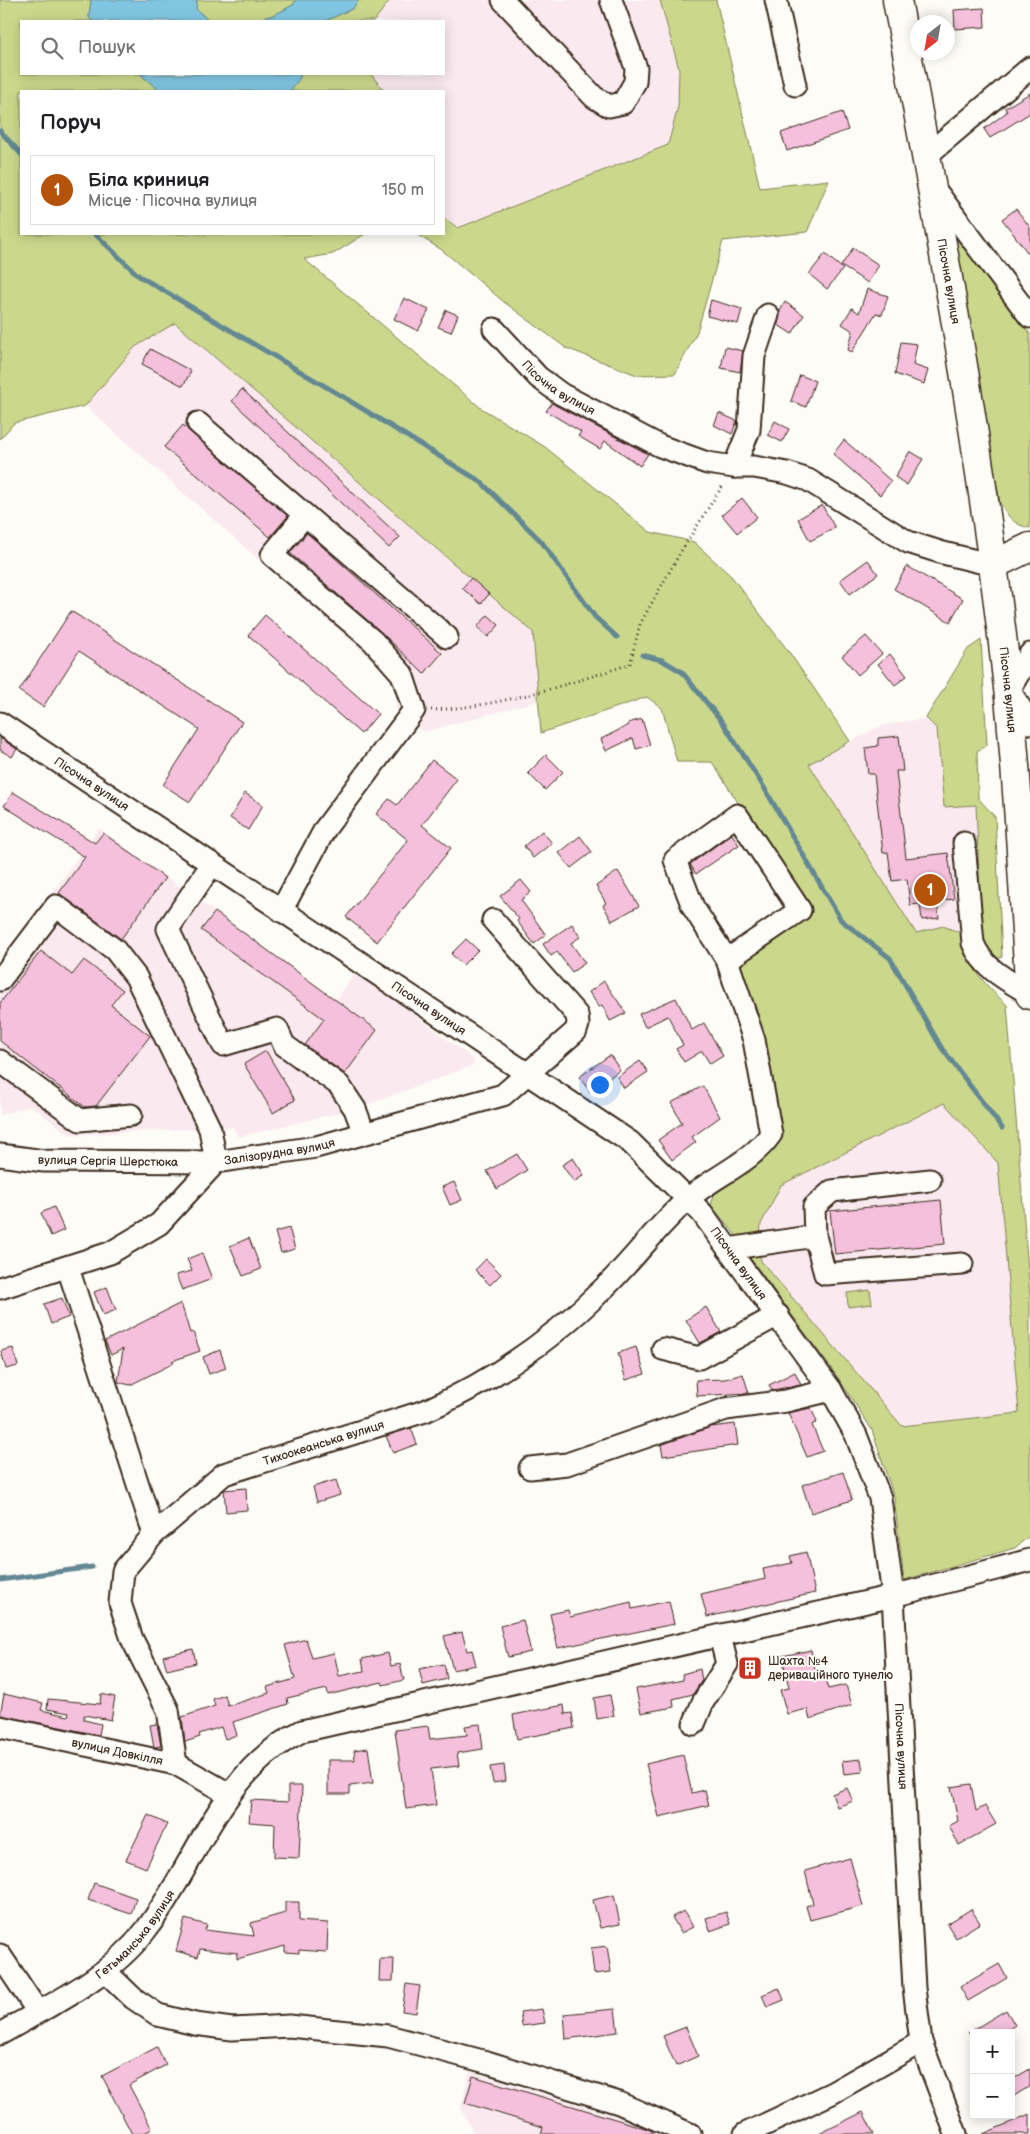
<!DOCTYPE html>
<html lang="uk">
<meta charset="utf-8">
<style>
body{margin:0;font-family:"Balsamiq Sans",sans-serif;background:#f2f2f2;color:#202124}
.controls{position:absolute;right:15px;bottom:15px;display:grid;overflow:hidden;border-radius:0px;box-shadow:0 2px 12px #0003}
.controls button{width:45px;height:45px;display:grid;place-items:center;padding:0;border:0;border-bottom:1px solid #e0e0e0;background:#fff;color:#202124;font:25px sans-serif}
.compass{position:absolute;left:910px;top:15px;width:45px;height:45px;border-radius:50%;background:#fff;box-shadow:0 2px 12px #0003;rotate:211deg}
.you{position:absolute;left:599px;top:1084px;width:18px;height:18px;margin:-12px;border:4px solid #fff;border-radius:50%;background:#1a73e8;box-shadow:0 0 0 8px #1a73e833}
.badge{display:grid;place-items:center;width:32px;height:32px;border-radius:50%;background:#b45309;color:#fff;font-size:16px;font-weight:700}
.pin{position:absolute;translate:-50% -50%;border:2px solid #fff;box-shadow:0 1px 5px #0006}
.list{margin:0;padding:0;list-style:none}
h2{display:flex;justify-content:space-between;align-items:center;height:65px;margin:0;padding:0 20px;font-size:21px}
h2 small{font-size:16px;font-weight:400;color:#757577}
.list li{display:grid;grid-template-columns:32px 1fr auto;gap:15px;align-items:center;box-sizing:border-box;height:70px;margin:0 10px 10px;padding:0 10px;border:1px solid #e0e0e0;border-radius:0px}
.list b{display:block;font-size:19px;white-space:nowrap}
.list p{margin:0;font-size:16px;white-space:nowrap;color:#757577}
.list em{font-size:16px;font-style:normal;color:#757577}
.icon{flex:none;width:28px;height:28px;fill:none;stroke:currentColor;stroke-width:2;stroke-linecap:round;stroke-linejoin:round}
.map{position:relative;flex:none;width:1030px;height:2134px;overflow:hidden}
.search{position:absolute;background:#fff;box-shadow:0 2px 12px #0003;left:20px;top:20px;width:425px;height:55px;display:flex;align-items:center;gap:12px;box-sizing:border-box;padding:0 18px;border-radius:0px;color:#757577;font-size:19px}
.panel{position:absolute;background:#fff;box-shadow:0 2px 12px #0003;left:20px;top:90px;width:425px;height:145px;border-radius:0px}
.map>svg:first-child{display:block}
.built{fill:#faeaef}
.green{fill:#cbd88c;stroke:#838155}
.water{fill:#80c6e1;stroke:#648893}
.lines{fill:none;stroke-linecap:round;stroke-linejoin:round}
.stream{stroke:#648893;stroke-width:5}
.building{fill:#f4c0db;stroke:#3b2a1e}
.minor-casing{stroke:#3b2a1e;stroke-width:25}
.major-casing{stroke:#3b2a1e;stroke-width:31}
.path{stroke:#3b2a1e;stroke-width:3;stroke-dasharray:1 4;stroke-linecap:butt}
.minor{stroke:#fdfcf7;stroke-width:21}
.major{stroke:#fdfcf7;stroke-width:28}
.labels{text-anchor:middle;stroke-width:4;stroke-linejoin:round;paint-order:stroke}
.street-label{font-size:12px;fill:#3b2a1e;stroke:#fdfcf7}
.poi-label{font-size:12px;fill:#3b2a1e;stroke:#fdfcf7;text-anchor:start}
</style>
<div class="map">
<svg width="1030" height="2134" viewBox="0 0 1030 2134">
<rect width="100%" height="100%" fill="#fdfcf7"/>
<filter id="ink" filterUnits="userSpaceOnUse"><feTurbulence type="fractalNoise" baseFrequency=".02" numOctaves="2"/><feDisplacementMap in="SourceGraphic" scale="10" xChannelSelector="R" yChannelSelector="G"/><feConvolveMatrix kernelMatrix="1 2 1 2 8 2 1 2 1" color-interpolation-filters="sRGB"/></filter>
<g filter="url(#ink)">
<g class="built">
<path d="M390 0H660L679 69 678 107 668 145 458 228 444 218V91H384L371 74H444V21H374Z"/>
<path d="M175 323 533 632 538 701 424 732 397 715 394 679 85 406 135 347Z"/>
<path d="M926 718 937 729 944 807 976 805 982 945 925 948 809 764 880 726Z"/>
<path d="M99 828 336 1000 357 971 473 1059 474 1065 355 1109 238 1137 233 1127 70 1135 31 1106 0 1115V962L2 963Z"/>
<path d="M944 1103 998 1162 1019 1413 902 1427 761 1261V1224L781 1185Z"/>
<path d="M469 2071 673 2134H474L461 2109Z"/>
</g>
<g class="green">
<path d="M0 0H91L89 17 92 21H21V74H140L160 91H21V234H365L333 254 304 259 481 408 545 447 650 532 694 542 732 577 789 652 850 741 809 764 916 933 943 926 961 933C970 968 980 980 1007 1005L1030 1296V1535L1015 1548 904 1580 894 1497 872 1430 841 1382 748 1255 760 1253 761 1261 902 1426 1019 1413 998 1163 944 1103 781 1185 761 1224 760 1237 739 1239 711 1205 716 1188 782 1135 762 1035 734 965 809 913 712 762H677L662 708 647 697 541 733 533 632 175 323 135 347 85 406 14 423 0 439Z"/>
<path d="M197 0H296L293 5 274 15 250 21 208 20 196 9Z"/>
<path d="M359 0H390L374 21H325L352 9Z"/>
<path d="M660 0H716L760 188 829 180 807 232 723 241 697 332 675 374 637 375 566 348 504 302 442 250 416 234H444V218L458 228 668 145 678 107 679 69Z"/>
<path d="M300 74H371L384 91H275L300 78Z"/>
<path d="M949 223 1030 334V528C1014 525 1009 518 1000 503Z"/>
<path d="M981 640 987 745 977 751 978 798 995 817 1002 957 994 960 982 945 976 805 944 807 937 729 926 718 968 649Z"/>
<path d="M870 1290 872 1304 848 1307 847 1293Z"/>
</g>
<g class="water">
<path d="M91 0H197L196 9 208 20 250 21 274 15 293 5 296 0H359L352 9 325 21H92L89 17Z"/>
<path d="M140 74H300V78L290 91H160Z"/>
</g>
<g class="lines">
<g class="stream">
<path d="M0 131 21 154"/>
<path d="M95 234 139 276 345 398 481 482 541 541 595 617 617 637"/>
<path d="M642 655 662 660 682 672 723 723 765 789 841 920 890 958 941 1047 1002 1128"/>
<path d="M0 1580 92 1567"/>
</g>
</g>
<g class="building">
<path d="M984 8 985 27 955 29 954 10Z"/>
<path d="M1030 93V113L990 138 984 129 1007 112 1005 108Z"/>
<path d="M842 112 848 130 787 151 781 133Z"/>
<path d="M1016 209 1030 227V256L1002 219Z"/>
<path d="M853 248 879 265 868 283 841 266Z"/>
<path d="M825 254 843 269 827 289 809 274Z"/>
<path d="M867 289 888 296 882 315 876 313 852 352 848 350 853 331 842 324 852 308 859 313Z"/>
<path d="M404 298 429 310 418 331 394 319Z"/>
<path d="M711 300 742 309 738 324 707 316Z"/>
<path d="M785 302 804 315 792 334 778 325 780 311Z"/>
<path d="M446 310 458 315 451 332 438 327Z"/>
<path d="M901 342 917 344 913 365 928 370 924 384 895 374Z"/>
<path d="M725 347 743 351 740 372 721 368Z"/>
<path d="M150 349 191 371 183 386 142 364Z"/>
<path d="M800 375 815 381 806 407 791 401Z"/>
<path d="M242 389 400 537 389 548 232 401Z"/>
<path d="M552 403 555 405 648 454 640 466 605 441 600 449 578 436 581 432 546 411Z"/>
<path d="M719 413 737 421 732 434 714 425Z"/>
<path d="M775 421 789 429 782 442 768 435Z"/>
<path d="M183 425 288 516 270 537 164 447Z"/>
<path d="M844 440 891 481 880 495 833 454Z"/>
<path d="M910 451 923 459 907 485 895 477Z"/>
<path d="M742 498 757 517 737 533 722 515Z"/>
<path d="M822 505 835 528 810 541 798 519Z"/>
<path d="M307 533 442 653 424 674 381 632 290 553Z"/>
<path d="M868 560 878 574 850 594 840 580Z"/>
<path d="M907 566 963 599 950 622 894 589Z"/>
<path d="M471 578 489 594 481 604 462 588Z"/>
<path d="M71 611 242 722 190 802 163 785 199 729 79 651 43 707 19 691Z"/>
<path d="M265 615 378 714 361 734 248 635Z"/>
<path d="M488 615 499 625 488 637 477 627Z"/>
<path d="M866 636 882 654 858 675 842 656Z"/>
<path d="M890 654 907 676 895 685 878 664Z"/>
<path d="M642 719 650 745 636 749 633 738 606 751 601 739 629 725 628 723Z"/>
<path d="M899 736 903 771H896L906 858 948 853 954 899 937 901 939 918 922 920 920 904 910 905 907 879 892 881 888 852 883 853 874 774H868L865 748 878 746V738Z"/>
<path d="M0 738 17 749 12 757 0 750Z"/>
<path d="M546 755 563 772 545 790 528 773Z"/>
<path d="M432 760 457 779 422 825 451 848 377 942 346 917 408 840 376 814 389 799 397 805Z"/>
<path d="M13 792 95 843 103 833 165 878 121 939 59 893 85 857 4 806Z"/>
<path d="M245 793 263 805 248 830 230 818Z"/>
<path d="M542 831 552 843 533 858 524 846Z"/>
<path d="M732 834 739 845 696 874 690 864Z"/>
<path d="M580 836 592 852 571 868 559 853Z"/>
<path d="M618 871 639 906 612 921 603 905 606 903 596 886Z"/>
<path d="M521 880 531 892 521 900 546 935 534 944 517 921 519 919 500 896Z"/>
<path d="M215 912 377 1030 345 1074 305 1045 324 1019 201 930Z"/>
<path d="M572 924 580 937 571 943 585 963 572 972 557 952 551 956 543 944Z"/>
<path d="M466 939 478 950 463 965 451 954Z"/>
<path d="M41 951 72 975 84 960 123 990 111 1005 150 1036 96 1106 85 1107 0 1041V1003Z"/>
<path d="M604 981 626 1013 610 1021 602 1005 599 1007 589 992Z"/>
<path d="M676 998 692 1030 704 1023 723 1056 710 1064 702 1051 684 1062 676 1049 683 1045 668 1016 645 1027 639 1014Z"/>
<path d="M266 1051 295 1100 273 1113 244 1064Z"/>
<path d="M610 1055 620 1070 590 1092 579 1077Z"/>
<path d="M640 1061 648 1072 624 1088 617 1077Z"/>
<path d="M703 1086 720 1117 692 1137 696 1142 672 1160 658 1140 682 1123 671 1103Z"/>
<path d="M517 1154 527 1170 497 1189 487 1171Z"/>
<path d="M573 1158 584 1175 574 1182 562 1165Z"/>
<path d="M454 1182 462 1200 450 1205 442 1187Z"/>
<path d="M941 1200 945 1244 835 1254 830 1211Z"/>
<path d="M54 1207 64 1230 51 1236 41 1213Z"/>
<path d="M289 1228 295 1249 281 1253 275 1232Z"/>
<path d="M249 1238 261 1269 243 1276 230 1246Z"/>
<path d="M202 1253 212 1279 182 1290 176 1275 192 1271 187 1259Z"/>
<path d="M486 1259 501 1274 490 1285 475 1270Z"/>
<path d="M107 1287 116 1310 103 1315 94 1292Z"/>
<path d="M62 1298 69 1317 51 1324 44 1304Z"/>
<path d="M181 1303 190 1333 193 1332 200 1351 172 1361 174 1363 130 1385 118 1382 123 1349 111 1355 105 1341Z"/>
<path d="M706 1307 721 1332 700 1343 686 1320Z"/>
<path d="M636 1347 645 1374 626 1380 618 1353Z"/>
<path d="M13 1348 18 1366 6 1369 1 1351Z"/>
<path d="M220 1350 226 1368 209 1374 203 1357Z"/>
<path d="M795 1372 801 1385 772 1390 769 1385Z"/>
<path d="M743 1374 749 1393 697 1396 696 1380 725 1379Z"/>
<path d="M811 1408 817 1422 812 1425 823 1451 807 1457 788 1413Z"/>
<path d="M735 1424 738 1445 663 1456 661 1445 711 1427Z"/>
<path d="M411 1428 417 1444 393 1453 386 1436Z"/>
<path d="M843 1472 852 1500 811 1513 802 1485Z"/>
<path d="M336 1480 340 1495 317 1502 313 1487Z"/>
<path d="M246 1488 247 1510 226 1512 224 1490Z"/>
<path d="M806 1552 815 1593 707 1617 701 1594 765 1579 763 1569 792 1563 790 1556Z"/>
<path d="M669 1601 674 1624 558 1648 550 1614 568 1610 570 1617 631 1602 632 1609Z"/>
<path d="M523 1620 531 1652 508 1657 500 1626Z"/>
<path d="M462 1632 467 1651 472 1650 476 1665 453 1670 444 1636Z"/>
<path d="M306 1639 312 1658 334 1653 339 1676 364 1671 362 1659 388 1653 391 1666 400 1664 404 1680 383 1685 382 1682 328 1695 327 1689 287 1698 288 1704 233 1722 237 1735 225 1739 221 1727 199 1734 200 1737 185 1742 182 1717 215 1706 213 1699 225 1695 228 1706 269 1693 267 1687 295 1679 285 1645Z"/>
<path d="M193 1649 196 1663 167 1670 163 1656Z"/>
<path d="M811 1650 816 1673 823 1672 828 1689 846 1685 852 1705 810 1719 807 1709 787 1714 780 1690 789 1688 782 1656Z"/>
<path d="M444 1664 447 1679 423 1685 419 1669Z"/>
<path d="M700 1669 702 1680 693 1694 673 1699 674 1707 641 1713 636 1689 683 1680 682 1674Z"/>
<path d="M4 1694 43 1703 41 1710 68 1716 69 1713 47 1709 48 1699 100 1704 101 1694 115 1697 111 1720 84 1715V1720L101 1724 99 1735 0 1715Z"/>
<path d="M610 1695 614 1716 597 1719 594 1698Z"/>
<path d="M564 1705 565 1714 572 1713 574 1728 517 1739 513 1715Z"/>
<path d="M157 1724 161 1746 156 1747H154L150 1725Z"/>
<path d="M480 1724 483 1749 457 1753 459 1766 431 1769 436 1805 406 1809 395 1730 428 1726 430 1739 467 1735 465 1726Z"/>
<path d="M368 1748 373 1783 350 1786V1794H328V1760H355L354 1750Z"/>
<path d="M683 1755 692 1793 705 1790 709 1805 659 1817 646 1764Z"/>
<path d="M861 1759 863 1772 844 1774 842 1761Z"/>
<path d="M504 1765 506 1781 493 1783 490 1767Z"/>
<path d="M971 1784 976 1811 985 1806 996 1824 959 1845 949 1826 958 1821 951 1787Z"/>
<path d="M288 1786H302L299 1858 274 1857 275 1824 249 1822 251 1800 288 1802Z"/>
<path d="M847 1788 853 1801 837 1807 832 1794Z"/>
<path d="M148 1815 167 1824 146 1868 126 1860Z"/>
<path d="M850 1858 863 1906 810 1920 806 1906 813 1904 805 1871Z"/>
<path d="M94 1883 136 1898 131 1914 88 1900Z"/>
<path d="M614 1895 620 1924 600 1928 593 1900Z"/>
<path d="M285 1902H299V1921L328 1923 327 1952 299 1950V1953L285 1952V1946L237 1959V1953L200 1949 198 1957 176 1951 185 1919 207 1925 205 1930 254 1936 251 1923 285 1913Z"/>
<path d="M971 1909 980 1923 956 1938 947 1924Z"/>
<path d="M684 1911 693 1927 681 1933 672 1917Z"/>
<path d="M726 1912 730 1924 710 1931 706 1918Z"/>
<path d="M607 1946 611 1972 594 1974 591 1948Z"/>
<path d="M380 1959H394L393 1981H379Z"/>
<path d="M999 1964 1007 1978 968 2001 960 1987Z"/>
<path d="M406 1984 420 1986 416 2013 402 2011Z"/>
<path d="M779 1988 784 2000 767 2007 762 1995Z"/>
<path d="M542 2009 545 2023 522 2026 520 2012Z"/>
<path d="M615 2009 618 2032 566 2039 564 2014Z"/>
<path d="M1006 2010 1015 2025 1003 2033H968Z"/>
<path d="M686 2027 698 2056 676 2066 663 2036Z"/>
<path d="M157 2047 166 2065 129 2085 152 2129 142 2134H132L102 2076Z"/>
<path d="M1030 2069V2086L1011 2098V2080Z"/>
<path d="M473 2076 648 2129 652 2131V2134H541L543 2127 465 2103Z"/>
<path d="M863 2112 874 2134H819Z"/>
<path d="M1030 2114V2134H983Z"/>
</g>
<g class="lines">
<g class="minor-casing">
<g id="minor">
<path d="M503 0 594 97 609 106 623 103 635 82 636 68 611 0"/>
<path d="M776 0 795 85"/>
<path d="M926 156 1030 68"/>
<path d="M933 187 1030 317"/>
<path id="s1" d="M494 329 538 377 561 394 660 446 707 463 734 467H754L787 473 808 480 908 542 943 553 993 565"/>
<path d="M198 423 447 637"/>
<path d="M734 467 749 430 754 356 768 315"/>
<path d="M1030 654 1009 690 1030 723"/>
<path id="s2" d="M0 723 630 1142 702 1213 831 1390 856 1435 880 1498 893 1596 914 1988 921 2042 956 2134"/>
<path d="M964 843 973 943C983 969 1007 980 1030 994"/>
<path d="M212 864 168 929 223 1045 277 1029 284 1045 339 1085 355 1109 364 1133"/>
<path d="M281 911 325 829 414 710 402 674 373 641 272 555 305 515"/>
<path d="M0 980 56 906 115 950 136 977 210 1129 216 1162 44 1161 0 1155"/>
<path d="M0 1061 80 1120 131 1115"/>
<path d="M930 1180 832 1191 814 1207 815 1236 825 1274 962 1264"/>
<path d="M728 1249 815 1236"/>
<path d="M68 1268 154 1534"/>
<path id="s3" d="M0 1288 110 1253 159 1224 216 1162 316 1147 503 1095 576 1031 578 1024 577 1015 493 920"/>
<path d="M663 1349 699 1358 778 1315"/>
<path d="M530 1468 567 1464 726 1409 786 1401 831 1390"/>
<path d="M694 1724 703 1702 727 1664 720 1636"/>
<path id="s4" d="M0 1727 176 1764 229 1794"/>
<path id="s5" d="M176 1764 168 1710 132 1639 120 1603 123 1571 154 1534 224 1474 425 1411C493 1381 553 1339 605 1287 634 1259 658 1225 688 1199 714 1176 751 1163 771 1134L754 1040 727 960 693 907 675 860 737 815 800 910 727 960"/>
<path d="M0 1955 38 2012"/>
<path d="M105 1971 133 1998 158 2015 195 2024 232 2029 289 2026 388 2036 490 2063 619 2103 690 2134"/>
<path id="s6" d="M0 2034C50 2005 109 1978 145 1931 197 1863 221 1771 302 1731L893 1596 1030 1560"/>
<path d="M745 2134 832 2093 921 2042"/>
</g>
</g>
<g class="major-casing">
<g id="major">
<path id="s7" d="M897 0C940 228 983 457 1008 688 1019 789 1023 893 1030 995"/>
<path d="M993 565 1030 547"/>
</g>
</g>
<path class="path" d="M431 710C499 707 566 685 630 664L640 624 680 553 723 485"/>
<use href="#minor" class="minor"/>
<use href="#major" class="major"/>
</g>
</g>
<defs>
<g id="building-square" transform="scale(1.25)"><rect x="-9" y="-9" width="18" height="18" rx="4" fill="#c8321e" stroke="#fdfcf7"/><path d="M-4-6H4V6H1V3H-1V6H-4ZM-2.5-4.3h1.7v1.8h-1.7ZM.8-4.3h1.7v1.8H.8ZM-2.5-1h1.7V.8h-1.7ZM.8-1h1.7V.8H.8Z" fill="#fff"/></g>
</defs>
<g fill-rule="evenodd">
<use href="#building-square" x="750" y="1668"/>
</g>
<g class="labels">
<g class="street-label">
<text dy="4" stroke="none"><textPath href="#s7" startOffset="286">Пісочна вулиця</textPath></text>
<text dy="4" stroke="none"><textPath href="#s1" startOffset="88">Пісочна вулиця</textPath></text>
<text dy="4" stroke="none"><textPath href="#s7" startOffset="699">Пісочна вулиця</textPath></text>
<text dy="4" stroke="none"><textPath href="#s2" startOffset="110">Пісочна вулиця</textPath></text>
<text dy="4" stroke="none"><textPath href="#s2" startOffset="515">Пісочна вулиця</textPath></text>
<text dy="4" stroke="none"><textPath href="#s3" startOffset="321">Залізорудна вулиця</textPath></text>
<text transform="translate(108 1161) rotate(1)" y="4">вулиця Сергія Шерстюка</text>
<text dy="4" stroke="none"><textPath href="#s2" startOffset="920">Пісочна вулиця</textPath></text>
<text dy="4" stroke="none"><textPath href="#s5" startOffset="449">Тихоокеанська вулиця</textPath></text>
<text dy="4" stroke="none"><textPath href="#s2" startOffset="1445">Пісочна вулиця</textPath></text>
<text dy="4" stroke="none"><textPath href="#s4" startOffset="120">вулиця Довкілля</textPath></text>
<text dy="4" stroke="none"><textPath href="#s6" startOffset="170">Гетьманська вулиця</textPath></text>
</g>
<g class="poi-label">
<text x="768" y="1665">Шахта №4<tspan x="768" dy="14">дериваційного тунелю</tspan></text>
</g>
</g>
</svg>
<div class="controls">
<button>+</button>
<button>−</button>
</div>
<svg class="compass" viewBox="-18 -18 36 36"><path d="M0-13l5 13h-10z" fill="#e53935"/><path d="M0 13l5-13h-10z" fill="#757577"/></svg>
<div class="you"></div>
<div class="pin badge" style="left:930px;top:890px">1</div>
<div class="search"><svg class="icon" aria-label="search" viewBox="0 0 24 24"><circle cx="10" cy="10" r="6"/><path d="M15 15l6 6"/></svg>Пошук</div>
<section class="panel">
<h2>Поруч<small></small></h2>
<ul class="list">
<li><span class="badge">1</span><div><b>Біла криниця</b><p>Місце · Пісочна вулиця</p></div><em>150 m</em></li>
</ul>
</section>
</div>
